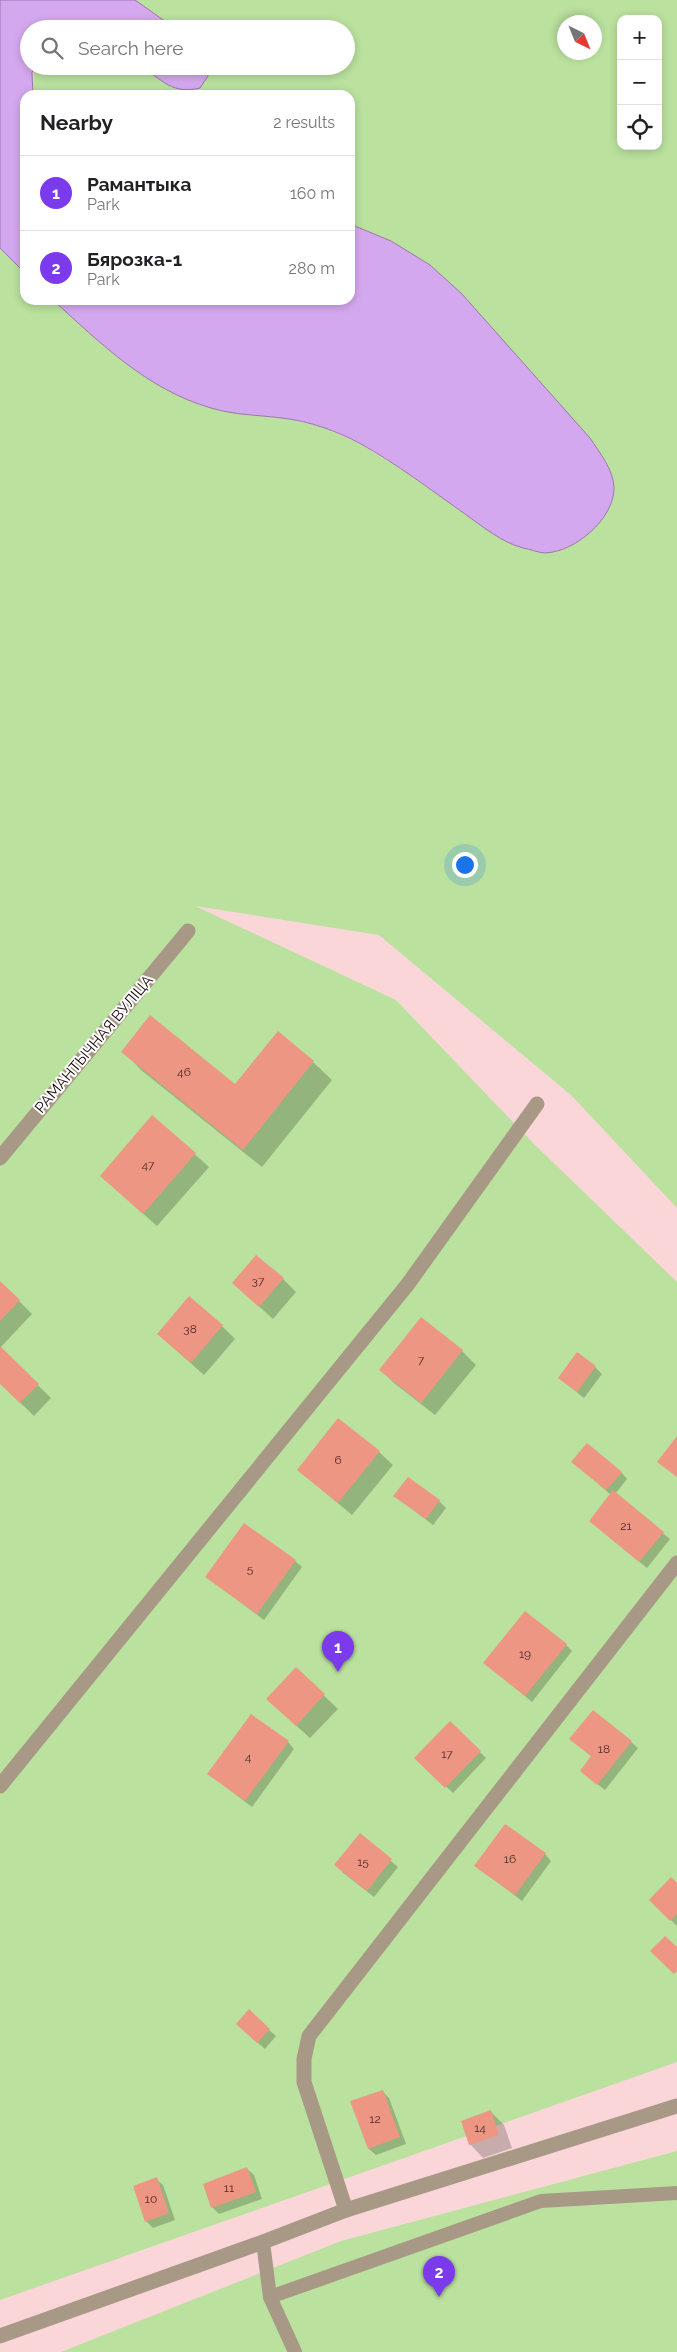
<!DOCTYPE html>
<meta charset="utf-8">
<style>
body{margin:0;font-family:Raleway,sans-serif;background:#f6f6f6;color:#202124}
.controls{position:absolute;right:15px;top:15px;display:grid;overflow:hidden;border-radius:10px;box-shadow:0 2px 8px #0003}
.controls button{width:45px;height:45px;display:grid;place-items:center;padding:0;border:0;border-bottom:1px solid #e0e0e0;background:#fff;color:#202124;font:25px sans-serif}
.compass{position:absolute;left:557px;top:15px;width:45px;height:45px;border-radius:50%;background:#fff;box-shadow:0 2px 8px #0003;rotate:137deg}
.you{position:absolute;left:464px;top:864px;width:18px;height:18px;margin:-12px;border:4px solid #fff;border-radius:50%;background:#1a73e8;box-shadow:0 0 0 8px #1a73e833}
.badge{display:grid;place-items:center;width:32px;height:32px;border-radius:50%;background:#7c3aed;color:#fff;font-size:16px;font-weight:700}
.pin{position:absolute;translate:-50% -41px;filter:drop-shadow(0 1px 2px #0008)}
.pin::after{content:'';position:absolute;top:26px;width:18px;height:15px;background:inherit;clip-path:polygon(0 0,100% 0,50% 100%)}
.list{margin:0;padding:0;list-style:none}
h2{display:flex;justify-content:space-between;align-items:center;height:65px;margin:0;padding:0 20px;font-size:21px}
h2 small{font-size:16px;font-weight:400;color:#757577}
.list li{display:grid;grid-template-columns:32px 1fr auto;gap:15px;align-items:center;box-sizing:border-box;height:75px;padding:0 20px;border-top:1px solid #e0e0e0}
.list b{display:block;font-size:19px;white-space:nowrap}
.list p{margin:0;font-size:16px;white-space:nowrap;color:#757577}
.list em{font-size:16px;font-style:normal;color:#757577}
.icon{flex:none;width:28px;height:28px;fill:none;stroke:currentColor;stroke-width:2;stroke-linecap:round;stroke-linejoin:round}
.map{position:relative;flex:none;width:677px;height:2352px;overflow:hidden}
.search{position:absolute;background:#fff;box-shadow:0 2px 8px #0003;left:20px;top:20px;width:335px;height:55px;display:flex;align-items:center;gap:12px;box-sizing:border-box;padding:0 18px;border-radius:28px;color:#757577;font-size:19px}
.panel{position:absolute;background:#fff;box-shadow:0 2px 8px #0003;left:20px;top:90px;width:335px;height:215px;border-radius:15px}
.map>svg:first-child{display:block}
.green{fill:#bae19e;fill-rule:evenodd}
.water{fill:#d4a8ef;stroke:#9c77aa}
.shadow{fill:#0003}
.building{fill:#ee9684}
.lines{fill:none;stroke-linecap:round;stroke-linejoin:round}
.service{stroke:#a89987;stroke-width:14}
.minor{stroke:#a89987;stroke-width:15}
.labels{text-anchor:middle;stroke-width:4;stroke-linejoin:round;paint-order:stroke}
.number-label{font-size:12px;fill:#4e2a27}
.street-label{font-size:15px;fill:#190608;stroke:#fff}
</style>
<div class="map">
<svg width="677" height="2352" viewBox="0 0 677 2352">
<rect width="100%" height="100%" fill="#fbd6d9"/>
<g class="green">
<path d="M135 0H677V1208L571 1095 379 935 195 906 396 1000 534 1144 677 1282V2062L0 2300V248L25 273V300H53L99 342 247 415 284 418 323 427 360 444 401 469 495 535 521 547 391 241 350 224V95L33 94 34 66H141L170 86 208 76V66H346V29H176ZM621 19H658V146H621ZM564 22H594V52H564Z"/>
<path d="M677 2151V2352H61L341 2241Z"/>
</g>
<g class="water">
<path d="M0 0H135L176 29H29V66H34L32 73 33 95H25V273L0 248Z"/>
<path d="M141 66H208V76L200 88C173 95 162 80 141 66Z"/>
<path d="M350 224 391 241 430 265 462 294 590 438C599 452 614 470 614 488 614 519 575 552 545 553 539 553 530 549 523 548 501 542 482 526 465 514 431 490 397 464 361 444 337 431 309 421 282 418 258 415 234 415 211 408 148 390 100 343 53 300H350Z"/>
</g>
<g class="shadow">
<path d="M123 1051 235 1086 313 1062 332 1080 262 1167 141 1070Z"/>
<path d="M153 1117 209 1167 157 1226 101 1176Z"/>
<path d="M283 1279 296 1292 273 1319 233 1283Z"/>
<path d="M0 1282 32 1314 0 1348 51 1398 34 1416 0 1383Z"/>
<path d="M421 1319 462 1351 476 1365 435 1415 394 1383 381 1370Z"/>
<path d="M222 1326 235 1339 204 1375 158 1334Z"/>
<path d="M595 1367 602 1374 584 1398 559 1378Z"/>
<path d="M338 1419 379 1452 393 1465 352 1515 298 1470Z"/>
<path d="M580 1468 621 1472 627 1479 615 1494 670 1539 647 1568 590 1521 611 1495Z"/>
<path d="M395 1496 439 1501 446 1508 433 1525Z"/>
<path d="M295 1561 302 1567 264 1620 206 1577Z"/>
<path d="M566 1645 572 1651 532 1702 485 1663Z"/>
<path d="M296 1669 338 1709 310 1738 281 1712Z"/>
<path d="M450 1723 486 1758 453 1793 416 1758Z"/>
<path d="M571 1739 631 1742 638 1748 605 1790 588 1777 592 1757Z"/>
<path d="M288 1742 294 1749 252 1807 209 1774Z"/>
<path d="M360 1835 398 1867 374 1897 342 1872Z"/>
<path d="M545 1854 551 1861 522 1901 476 1866Z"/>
<path d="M677 1884V1926L651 1900Z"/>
<path d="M269 2030 276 2036 265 2049 244 2031Z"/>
<path d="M382 2091 389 2098 406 2144 376 2155 369 2149 352 2102Z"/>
<path d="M490 2111 504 2125 512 2148 483 2158 470 2144Z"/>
<path d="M247 2169 254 2175 262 2199 219 2214 213 2208 204 2185Z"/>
<path d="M156 2179 163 2185 175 2220 153 2228 146 2221Z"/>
</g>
<g class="building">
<path d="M150 1015 235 1084 278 1031 314 1061 243 1150 121 1052Z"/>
<path d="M152 1115 196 1153 143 1214 100 1176Z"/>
<path d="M256 1255 284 1278 259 1307 232 1283Z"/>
<path d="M0 1281 20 1300 0 1321Z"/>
<path d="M189 1296 223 1325 191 1363 157 1334Z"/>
<path d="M421 1317 463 1350 421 1403 379 1370Z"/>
<path d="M0 1346 39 1384 20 1403 0 1384Z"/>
<path d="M577 1352 596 1366 577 1392 558 1378Z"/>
<path d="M338 1418 380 1451 338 1503 297 1470Z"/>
<path d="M677 1436V1477L657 1462Z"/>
<path d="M587 1443 622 1472 606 1490 571 1462Z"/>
<path d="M408 1477 440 1500 426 1519 393 1496Z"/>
<path d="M613 1490 664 1532 639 1562 589 1521Z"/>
<path d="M244 1523 296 1560 257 1614 205 1577Z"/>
<path d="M525 1611 567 1644 525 1696 483 1663Z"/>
<path d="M296 1667 325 1694 296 1726 266 1699Z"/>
<path d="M593 1710 632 1741 597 1785 580 1771 591 1756 569 1739Z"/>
<path d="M251 1714 289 1741 245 1801 207 1774Z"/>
<path d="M450 1721 481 1751 445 1788 414 1758Z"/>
<path d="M505 1824 546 1853 515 1895 474 1866Z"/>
<path d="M360 1833 392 1859 367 1891 334 1865Z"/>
<path d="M671 1877 677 1883V1914L670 1921 649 1900Z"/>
<path d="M665 1936 677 1947V1971L674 1974 650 1951Z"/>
<path d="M249 2009 270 2029 257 2043 236 2024Z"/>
<path d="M383 2090 400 2137 368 2149 350 2101Z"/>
<path d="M491 2110 499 2135 469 2145 461 2121Z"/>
<path d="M247 2167 256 2192 211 2208 203 2184Z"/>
<path d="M157 2177 169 2213 145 2222 133 2186Z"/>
</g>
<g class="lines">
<g class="service">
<path d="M263 2242 270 2297 295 2352"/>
<path d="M270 2297 541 2201 677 2193"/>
</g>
<g class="minor">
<path d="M0 1158 188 931"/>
<path d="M0 1786 408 1284 537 1104"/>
<path d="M346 2210 304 2082V2059L309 2036 677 1563"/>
<path d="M0 2336 263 2242 346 2210 677 2106"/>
</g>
</g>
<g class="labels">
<g class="number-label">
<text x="184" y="1076">46</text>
<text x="148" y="1169">47</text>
<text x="258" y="1285">37</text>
<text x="190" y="1333">38</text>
<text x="421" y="1364">7</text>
<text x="338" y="1464">6</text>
<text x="626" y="1530">21</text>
<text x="250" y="1573">5</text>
<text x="525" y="1658">19</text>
<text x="604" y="1753">18</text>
<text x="447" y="1758">17</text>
<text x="248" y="1761">4</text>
<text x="510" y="1863">16</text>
<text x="363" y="1866">15</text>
<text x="375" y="2123">12</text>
<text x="480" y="2132">14</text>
<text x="229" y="2192">11</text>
<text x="151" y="2203">10</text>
</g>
<g class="street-label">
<text transform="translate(94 1044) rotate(-50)" y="5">РАМАНТЫЧНАЯ ВУЛІЦА</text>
</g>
</g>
</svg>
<div class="controls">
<button>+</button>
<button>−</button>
<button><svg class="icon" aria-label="locate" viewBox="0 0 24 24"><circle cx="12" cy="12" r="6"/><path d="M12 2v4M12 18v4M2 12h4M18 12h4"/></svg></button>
</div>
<svg class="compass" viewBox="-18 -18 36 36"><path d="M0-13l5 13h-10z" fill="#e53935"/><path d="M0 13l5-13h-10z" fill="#757577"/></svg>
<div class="you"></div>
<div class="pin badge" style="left:338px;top:1672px">1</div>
<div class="pin badge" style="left:439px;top:2297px">2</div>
<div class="search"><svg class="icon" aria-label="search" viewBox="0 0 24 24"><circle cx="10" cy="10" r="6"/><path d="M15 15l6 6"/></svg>Search here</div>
<section class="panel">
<h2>Nearby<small>2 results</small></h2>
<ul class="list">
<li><span class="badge">1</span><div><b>Рамантыка</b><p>Park</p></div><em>160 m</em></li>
<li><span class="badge">2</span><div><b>Бярозка-1</b><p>Park</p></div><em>280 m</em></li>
</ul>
</section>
</div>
